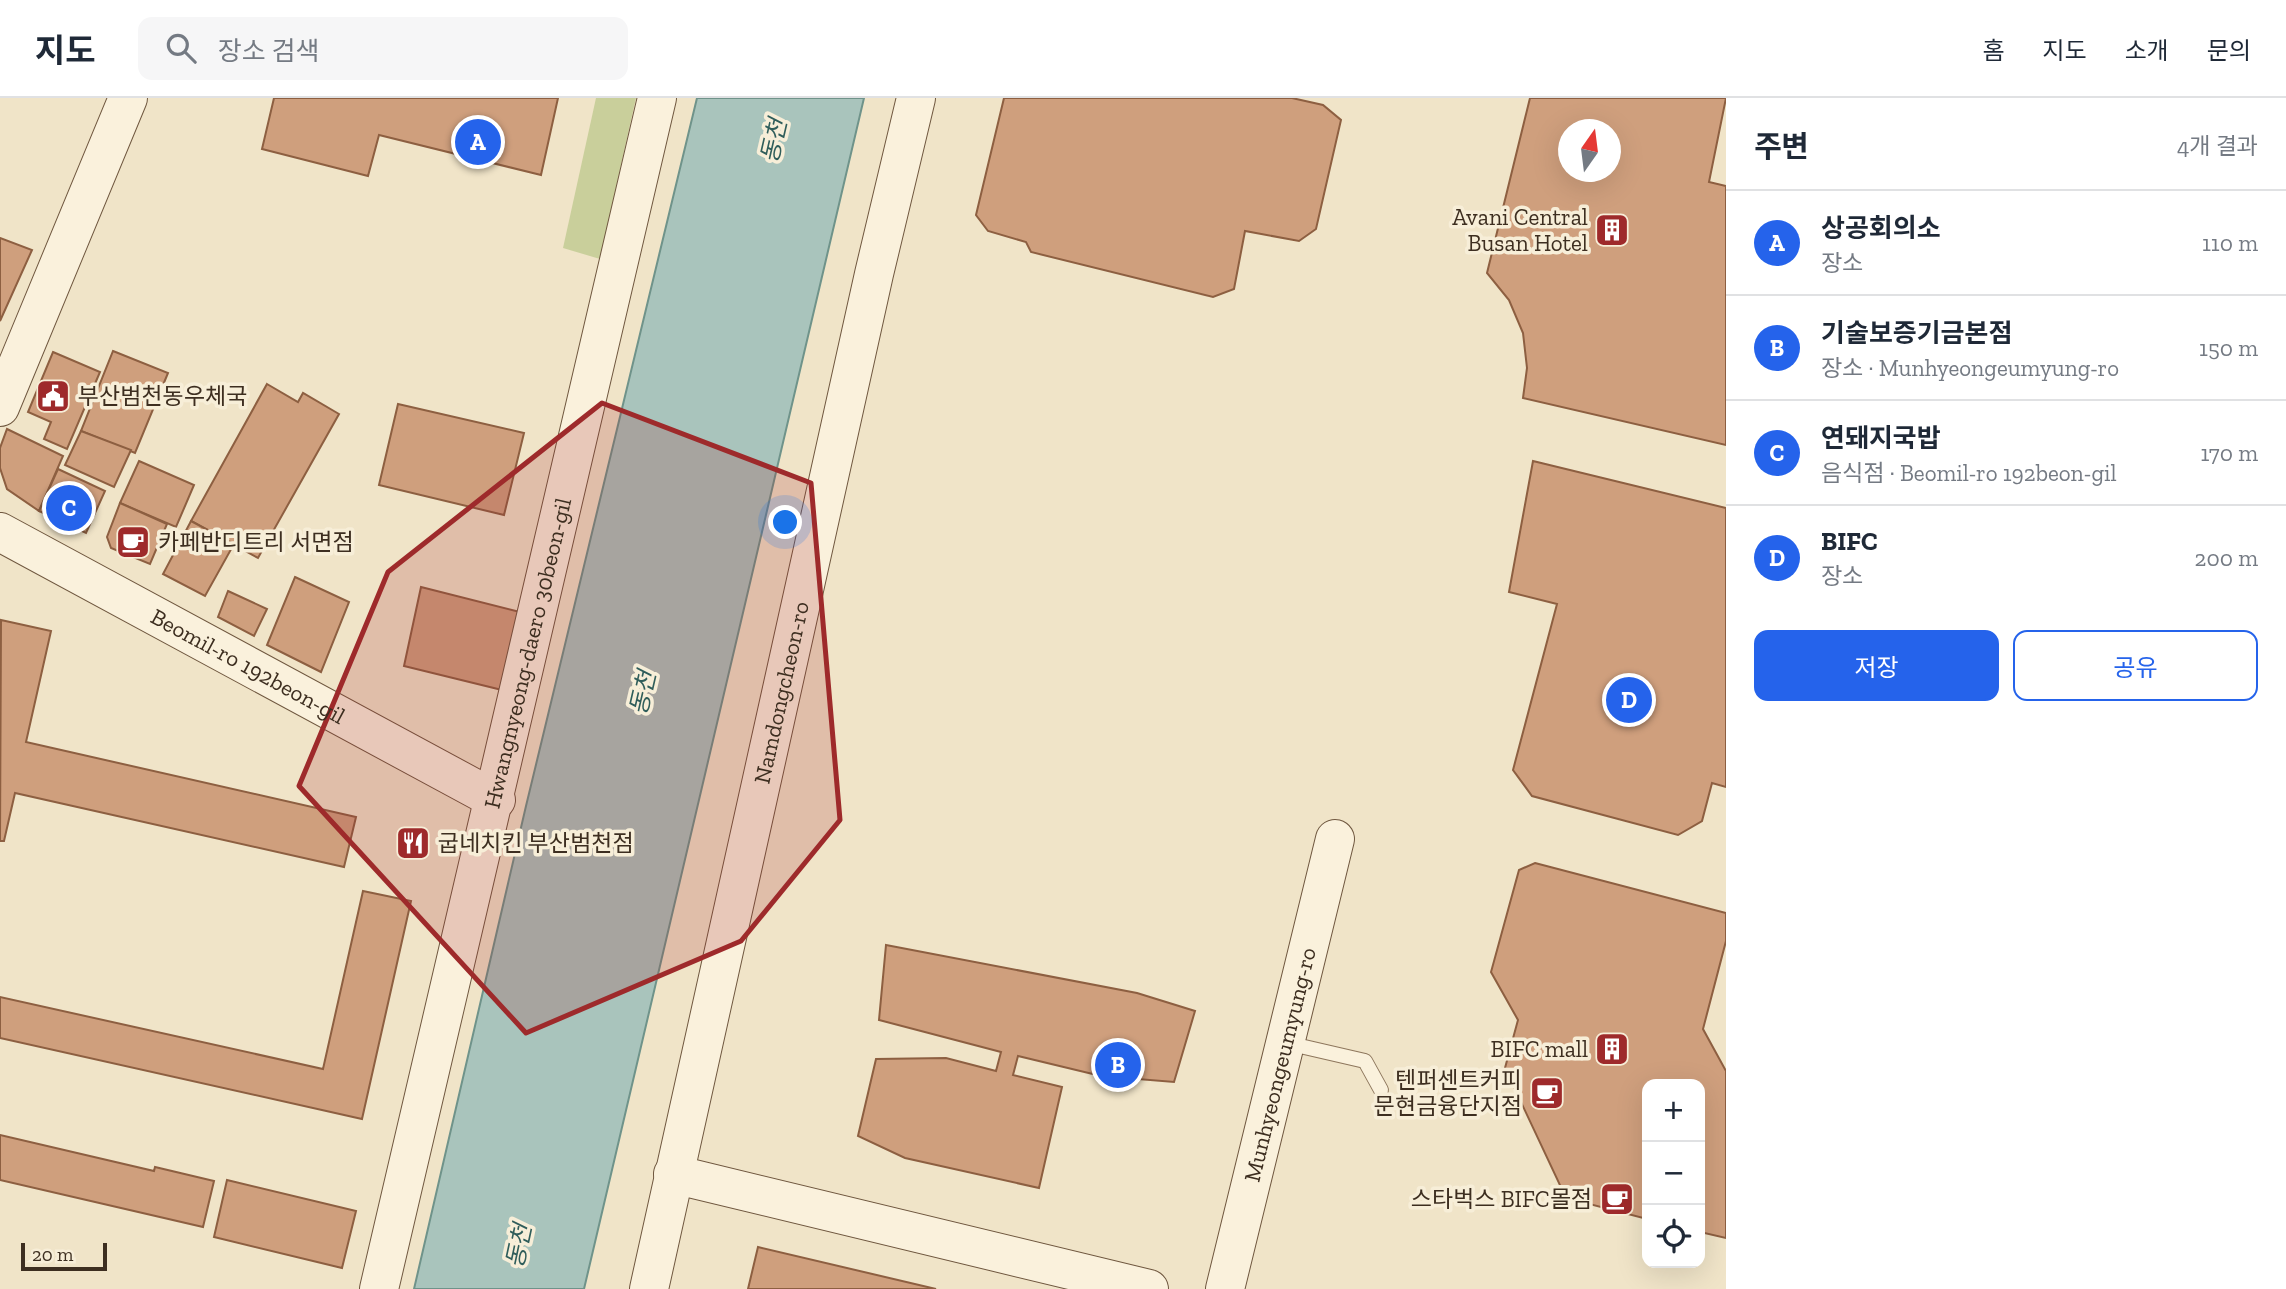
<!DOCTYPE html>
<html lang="ko">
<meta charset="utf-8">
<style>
body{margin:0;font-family:"Zilla Slab","Noto Sans KR",serif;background:#f6f6f7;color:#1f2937}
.controls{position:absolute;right:21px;bottom:21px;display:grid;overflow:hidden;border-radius:14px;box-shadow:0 7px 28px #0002}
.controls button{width:63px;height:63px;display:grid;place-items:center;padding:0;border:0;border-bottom:2px solid #e0e1e3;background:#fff;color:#1f2937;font:35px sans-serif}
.compass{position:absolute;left:1558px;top:21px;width:63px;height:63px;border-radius:50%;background:#fff;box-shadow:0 7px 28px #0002;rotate:14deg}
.scale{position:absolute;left:21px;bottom:18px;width:86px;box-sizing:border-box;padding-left:7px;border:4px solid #3d2e20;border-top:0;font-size:19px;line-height:24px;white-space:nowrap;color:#3d2e20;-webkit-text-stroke:5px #f7eed8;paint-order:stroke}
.you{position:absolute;left:786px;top:425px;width:24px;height:24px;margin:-18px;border:5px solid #fff;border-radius:50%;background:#1a73e8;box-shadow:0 0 0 10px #1a73e833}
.badge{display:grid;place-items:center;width:46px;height:46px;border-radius:50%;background:#2563eb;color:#fff;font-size:23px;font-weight:700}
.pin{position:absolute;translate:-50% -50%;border:4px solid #fff;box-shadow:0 2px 7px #0006}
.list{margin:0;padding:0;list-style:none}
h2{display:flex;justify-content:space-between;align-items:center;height:91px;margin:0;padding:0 28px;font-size:30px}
h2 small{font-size:23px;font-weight:400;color:#747a83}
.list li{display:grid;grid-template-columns:46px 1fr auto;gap:21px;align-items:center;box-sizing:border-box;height:105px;padding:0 28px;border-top:2px solid #e0e1e3}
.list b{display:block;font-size:26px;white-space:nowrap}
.list p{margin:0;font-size:23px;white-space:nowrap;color:#747a83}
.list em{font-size:23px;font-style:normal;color:#747a83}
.actions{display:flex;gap:14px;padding:21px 28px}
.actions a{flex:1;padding:16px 0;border:2px solid #2563eb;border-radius:14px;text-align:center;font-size:24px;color:#2563eb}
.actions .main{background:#2563eb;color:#fff}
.icon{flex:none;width:38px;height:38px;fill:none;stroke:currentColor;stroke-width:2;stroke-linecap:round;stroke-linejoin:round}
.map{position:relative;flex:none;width:1726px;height:1191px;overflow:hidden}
header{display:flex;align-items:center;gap:42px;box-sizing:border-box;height:98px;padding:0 35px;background:#fff;border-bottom:2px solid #e0e1e3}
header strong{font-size:33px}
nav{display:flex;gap:38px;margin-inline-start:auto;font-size:24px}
.search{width:490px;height:63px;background:#f6f6f7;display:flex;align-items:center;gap:18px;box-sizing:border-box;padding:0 24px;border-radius:14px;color:#747a83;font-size:26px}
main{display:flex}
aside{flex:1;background:#fff}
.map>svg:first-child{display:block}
.green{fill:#c9cf9b}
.water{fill:#a9c4bc;stroke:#6f938a;stroke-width:2}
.building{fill:#cf9f7d;stroke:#8d5f41;stroke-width:2;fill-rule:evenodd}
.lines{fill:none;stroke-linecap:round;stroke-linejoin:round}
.lane-casing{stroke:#8d765c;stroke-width:16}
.secondary-casing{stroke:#6f573f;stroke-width:40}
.lane{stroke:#faf1dc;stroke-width:14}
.secondary{stroke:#faf1dc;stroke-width:38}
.marked{fill:#9e2a2b;fill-opacity:0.2;stroke:#9e2a2b;stroke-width:5;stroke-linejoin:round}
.labels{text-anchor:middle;stroke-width:7;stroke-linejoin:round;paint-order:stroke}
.poi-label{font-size:23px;fill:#3d2e20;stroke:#f7eed8;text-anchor:end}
.street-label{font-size:23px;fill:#3d2e20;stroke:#f7eed8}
.water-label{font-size:24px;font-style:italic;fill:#2f5d5a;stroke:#f7eed8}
</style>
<header>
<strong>지도</strong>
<div class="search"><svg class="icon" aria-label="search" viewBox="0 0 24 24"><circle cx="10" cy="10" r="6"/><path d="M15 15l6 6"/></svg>장소 검색</div>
<nav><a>홈</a><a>지도</a><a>소개</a><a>문의</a></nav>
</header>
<main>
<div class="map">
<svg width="1726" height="1191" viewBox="0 0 1726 1191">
<rect width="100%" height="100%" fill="#f0e4c8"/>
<path class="green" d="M596 0H636L600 161 563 150Z"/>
<path class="water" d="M697 0H864L584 1191H414L526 708Z"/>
<g class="building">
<path d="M274 0H558L541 77 379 37 368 78 262 51Z"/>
<path d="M1004 0H1292L1323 7 1341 22 1316 131 1299 143 1245 133 1234 191 1213 199 1031 154 1026 144 988 133 976 117Z"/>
<path d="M1530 0H1726L1709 84 1726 88V347L1523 300 1527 270 1523 235 1509 202 1487 175ZM1568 32H1610V74H1568Z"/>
<path d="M0 140 32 152 0 223Z"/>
<path d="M113 253 168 275 135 355 81 333Z"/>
<path d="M53 254 100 274 67 351 44 341 51 324 28 314Z"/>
<path d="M267 286 298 304 303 295 339 316 258 460 191 423Z"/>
<path d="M398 306 524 335 504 417 379 387Z"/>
<path d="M7 331 63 358 39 413 7 391 0 370V350Z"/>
<path d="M81 333 131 352 114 389 65 367Z"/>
<path d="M139 363 194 387 176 429 120 405Z"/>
<path d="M1533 363 1726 410V689L1712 685 1702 723 1678 737 1532 698 1513 672 1557 506 1509 494Z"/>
<path d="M58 371 105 393 86 435 39 413Z"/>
<path d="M120 405 167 426 150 466 111 450 107 439Z"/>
<path d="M191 423 234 446 205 498 163 476Z"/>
<path d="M295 479 349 504 321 574 267 547Z"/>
<path d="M421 489 520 514 502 592 404 568Z"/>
<path d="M228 493 267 511 254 538 218 519Z"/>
<path d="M1 522 51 533 26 644 356 719 344 769 15 695 4 743H0Z"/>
<path d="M1535 765 1726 815V843L1703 931 1726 973V1140L1700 1134V986H1647V1121L1566 1100 1505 970 1518 922 1491 874 1519 772Z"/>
<path d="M363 793 411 803 362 1021 0 940V899L323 971Z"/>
<path d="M886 847 1137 895 1195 913 1174 984 1101 978 1018 958 1013 977 1062 989 1039 1090 905 1060 858 1038 876 961 946 960 996 973 1001 954 879 922Z"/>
<path d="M0 1037 154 1073 155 1069 214 1083 203 1129 0 1082Z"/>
<path d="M227 1082 356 1113 342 1170 214 1139Z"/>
<path d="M758 1149 936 1191H748Z"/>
</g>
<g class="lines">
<g class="lane-casing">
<path id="lane" d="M1287 945 1365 963 1381 992"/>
</g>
<g class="secondary-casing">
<g id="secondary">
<path d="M0 309 128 0"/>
<path id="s1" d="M0 434 496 702"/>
<path d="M673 1076 1149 1191"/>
<path id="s2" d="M379 1191 657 0"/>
<path id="s3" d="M649 1191 874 176 916 0"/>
<path id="s4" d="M1225 1191 1335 741"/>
</g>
</g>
<use href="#lane" class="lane"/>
<use href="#secondary" class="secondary"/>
</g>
<path class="marked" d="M602 305 811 385 840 722 741 843 526 935 299 688 388 474Z"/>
<defs>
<g id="building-square" transform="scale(1.75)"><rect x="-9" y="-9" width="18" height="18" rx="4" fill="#9e2a2b" stroke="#f7eed8"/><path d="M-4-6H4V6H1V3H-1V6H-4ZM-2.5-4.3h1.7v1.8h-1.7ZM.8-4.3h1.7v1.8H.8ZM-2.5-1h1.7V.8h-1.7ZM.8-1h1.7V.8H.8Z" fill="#fff"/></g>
<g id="civic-square" transform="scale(1.75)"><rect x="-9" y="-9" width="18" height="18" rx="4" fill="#9e2a2b" stroke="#f7eed8"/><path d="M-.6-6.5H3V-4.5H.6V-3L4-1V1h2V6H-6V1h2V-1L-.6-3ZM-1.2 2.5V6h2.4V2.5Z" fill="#fff"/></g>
<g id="cafe-square" transform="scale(1.75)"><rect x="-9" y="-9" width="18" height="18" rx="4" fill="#9e2a2b" stroke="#f7eed8"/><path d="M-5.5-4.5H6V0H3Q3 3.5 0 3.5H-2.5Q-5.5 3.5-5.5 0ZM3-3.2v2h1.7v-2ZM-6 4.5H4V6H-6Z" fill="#fff"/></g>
<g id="restaurant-square" transform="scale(1.75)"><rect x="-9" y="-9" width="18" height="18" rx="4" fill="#9e2a2b" stroke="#f7eed8"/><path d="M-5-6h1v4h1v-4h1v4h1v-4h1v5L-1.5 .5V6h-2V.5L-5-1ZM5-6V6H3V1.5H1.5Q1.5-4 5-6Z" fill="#fff"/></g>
</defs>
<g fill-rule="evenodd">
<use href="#building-square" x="1612" y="132"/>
<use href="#civic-square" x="53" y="298"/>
<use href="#cafe-square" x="133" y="444"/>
<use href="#restaurant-square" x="413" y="745"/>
<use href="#building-square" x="1612" y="951"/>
<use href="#cafe-square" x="1547" y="995"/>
<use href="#cafe-square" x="1617" y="1101"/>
</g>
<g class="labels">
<g class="poi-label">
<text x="1588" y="127">Avani Central<tspan x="1588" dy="26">Busan Hotel</tspan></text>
<text x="78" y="306" text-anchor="start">부산범천동우체국</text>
<text x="158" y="452" text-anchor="start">카페반디트리 서면점</text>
<text x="438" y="753" text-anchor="start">굽네치킨 부산범천점</text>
<text x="1588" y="959">BIFC mall</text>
<text x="1522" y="990">텐퍼센트커피<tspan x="1522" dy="26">문현금융단지점</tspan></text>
<text x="1592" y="1109">스타벅스 BIFC몰점</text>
</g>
<g class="street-label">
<text dy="8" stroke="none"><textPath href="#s2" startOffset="653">Hwangnyeong-daero 30beon-gil</textPath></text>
<text dy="8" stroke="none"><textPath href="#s1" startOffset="282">Beomil-ro 192beon-gil</textPath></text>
<text dy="8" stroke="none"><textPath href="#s3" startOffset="611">Namdongcheon-ro</textPath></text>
<text dy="8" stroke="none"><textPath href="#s4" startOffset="231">Munhyeongeumyung-ro</textPath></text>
</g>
<g class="water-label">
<text transform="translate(774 43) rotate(-77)" y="8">동천</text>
<text transform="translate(643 595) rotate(-77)" y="8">동천</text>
<text transform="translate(519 1148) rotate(-78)" y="8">동천</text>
</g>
</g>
</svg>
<div class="controls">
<button>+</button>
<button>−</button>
<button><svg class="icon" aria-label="locate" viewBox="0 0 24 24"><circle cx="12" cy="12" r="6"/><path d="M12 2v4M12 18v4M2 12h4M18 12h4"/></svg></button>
</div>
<svg class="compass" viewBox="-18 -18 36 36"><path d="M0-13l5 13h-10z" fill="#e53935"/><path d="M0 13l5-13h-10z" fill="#747a83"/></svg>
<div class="scale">20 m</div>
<div class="you"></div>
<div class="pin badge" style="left:478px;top:44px">A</div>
<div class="pin badge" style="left:1118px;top:967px">B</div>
<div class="pin badge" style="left:69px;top:410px">C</div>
<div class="pin badge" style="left:1629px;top:602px">D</div>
</div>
<aside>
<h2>주변<small>4개 결과</small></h2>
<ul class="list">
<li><span class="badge">A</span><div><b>상공회의소</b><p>장소</p></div><em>110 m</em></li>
<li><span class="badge">B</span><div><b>기술보증기금본점</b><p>장소 · Munhyeongeumyung-ro</p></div><em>150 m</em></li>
<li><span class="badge">C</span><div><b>연돼지국밥</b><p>음식점 · Beomil-ro 192beon-gil</p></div><em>170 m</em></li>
<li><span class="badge">D</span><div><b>BIFC</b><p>장소</p></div><em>200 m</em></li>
</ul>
<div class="actions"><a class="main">저장</a><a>공유</a></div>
</aside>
</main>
